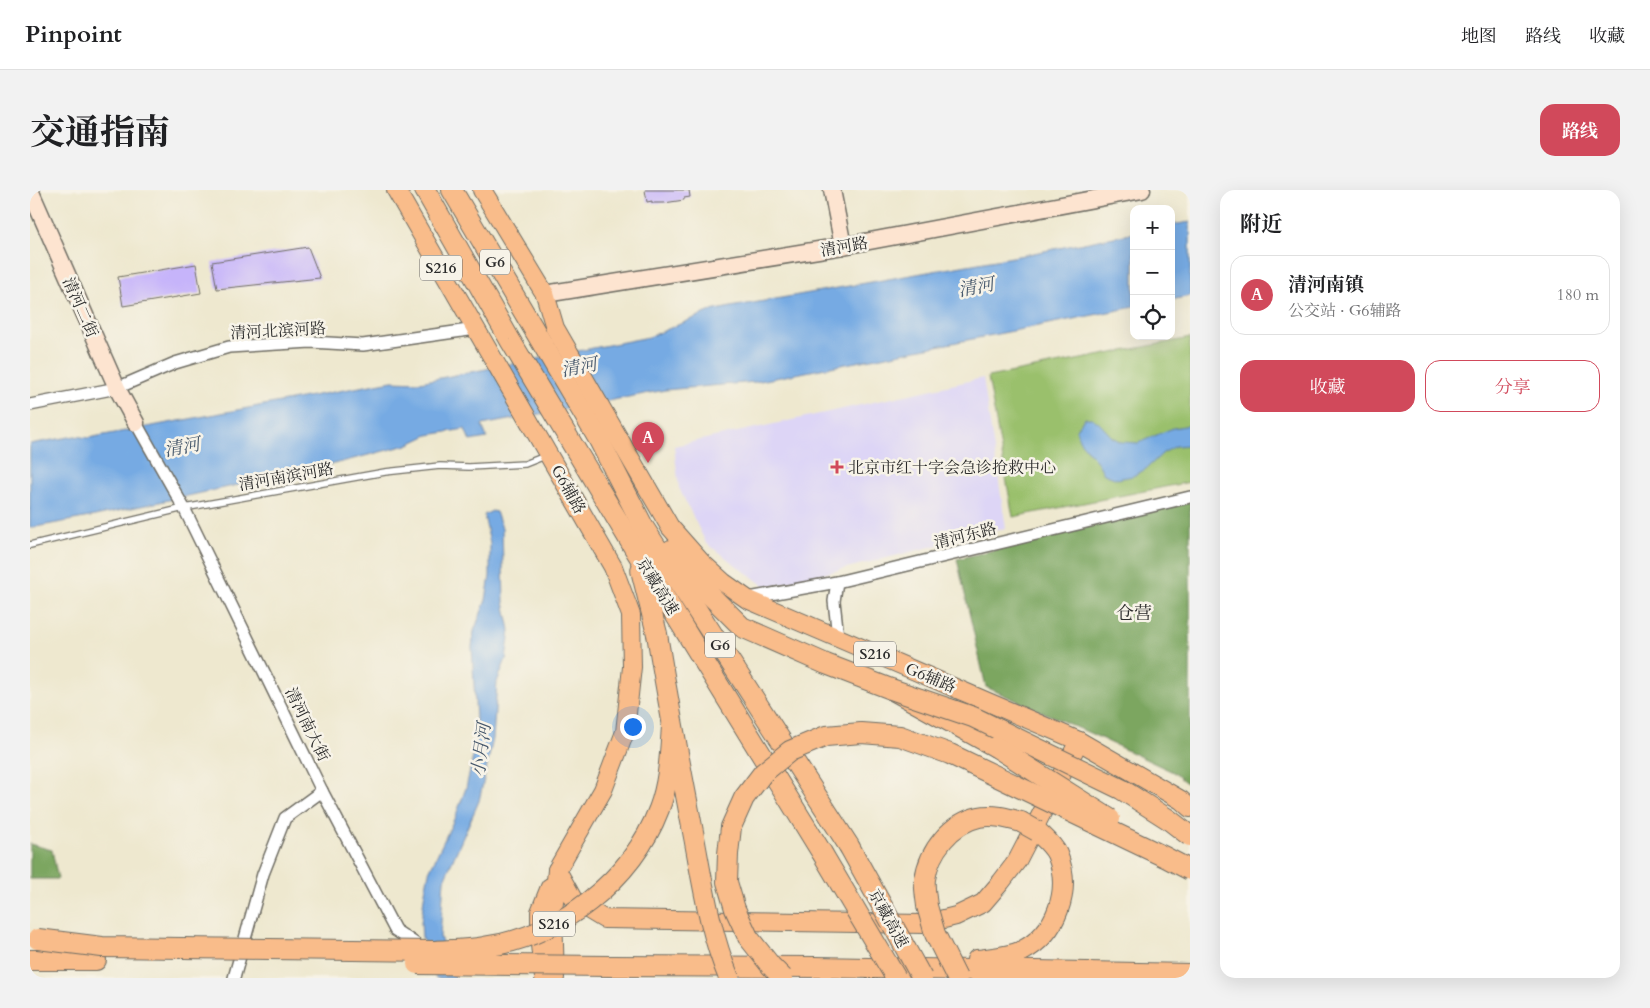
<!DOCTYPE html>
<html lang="zh">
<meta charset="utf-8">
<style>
body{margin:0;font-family:Cardo,"Noto Serif SC",serif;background:#f2f2f2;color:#202124}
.controls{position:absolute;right:15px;top:15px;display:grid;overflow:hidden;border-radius:10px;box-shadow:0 5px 20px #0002}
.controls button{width:45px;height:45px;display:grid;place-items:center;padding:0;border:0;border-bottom:1px solid #e0e0e0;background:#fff;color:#202124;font:25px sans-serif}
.you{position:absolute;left:602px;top:536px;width:18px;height:18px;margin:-12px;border:4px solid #fff;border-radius:50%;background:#1a73e8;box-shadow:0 0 0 8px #1a73e833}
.badge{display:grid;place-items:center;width:32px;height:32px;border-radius:50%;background:#d1495b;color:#fff;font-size:16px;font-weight:700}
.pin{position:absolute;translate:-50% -41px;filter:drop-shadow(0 1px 2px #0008)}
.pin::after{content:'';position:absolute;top:26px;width:18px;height:15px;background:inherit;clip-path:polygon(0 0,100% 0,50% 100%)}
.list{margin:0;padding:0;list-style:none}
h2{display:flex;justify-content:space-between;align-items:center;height:65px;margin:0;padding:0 20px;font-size:21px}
h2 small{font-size:16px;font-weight:400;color:#757577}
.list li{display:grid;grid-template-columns:32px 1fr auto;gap:15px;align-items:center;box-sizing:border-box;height:80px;margin:0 10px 10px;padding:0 10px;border:1px solid #e0e0e0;border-radius:15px}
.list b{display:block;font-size:19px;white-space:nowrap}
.list p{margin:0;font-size:16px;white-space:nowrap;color:#757577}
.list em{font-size:16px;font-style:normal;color:#757577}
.actions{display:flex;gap:10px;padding:15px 20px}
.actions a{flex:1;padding:11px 0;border:1px solid #d1495b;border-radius:15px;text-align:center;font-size:18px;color:#d1495b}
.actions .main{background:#d1495b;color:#fff}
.icon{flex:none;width:28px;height:28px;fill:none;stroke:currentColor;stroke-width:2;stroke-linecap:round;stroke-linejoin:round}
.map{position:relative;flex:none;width:1160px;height:788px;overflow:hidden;border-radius:15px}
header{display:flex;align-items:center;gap:30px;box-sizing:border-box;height:70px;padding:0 25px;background:#fff;border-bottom:1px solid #e0e0e0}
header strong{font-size:24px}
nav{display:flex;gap:28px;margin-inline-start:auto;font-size:18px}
.intro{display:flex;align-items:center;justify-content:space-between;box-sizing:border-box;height:120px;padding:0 30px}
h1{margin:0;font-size:35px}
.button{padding:12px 22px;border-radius:15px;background:#d1495b;color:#fff;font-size:18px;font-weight:700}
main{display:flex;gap:30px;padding:0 30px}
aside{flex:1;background:#fff;border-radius:15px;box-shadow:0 5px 20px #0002}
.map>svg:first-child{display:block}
.built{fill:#ddd5f6}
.green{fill:#9ac06c;stroke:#62764c}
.forest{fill:#7ba660;stroke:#536846}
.water{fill:#76aae3;stroke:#506a87}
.building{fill:#c6b4fa}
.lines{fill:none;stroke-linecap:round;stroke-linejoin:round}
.lane-casing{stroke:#6f6d64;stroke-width:8}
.street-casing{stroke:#6f6d64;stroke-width:14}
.secondary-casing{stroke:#6f6d64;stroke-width:19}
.primary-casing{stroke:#6f6d64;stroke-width:20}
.highway-casing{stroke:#6f6d64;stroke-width:22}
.lane{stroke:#fff;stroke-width:5.5}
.street{stroke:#fff;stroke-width:11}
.secondary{stroke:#fde4d0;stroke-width:16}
.primary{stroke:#f9bc8a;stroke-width:18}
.highway{stroke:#f9bc8a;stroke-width:20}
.highway-bridge-casing{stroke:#6f6d64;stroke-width:22;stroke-linecap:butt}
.highway-bridge{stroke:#f9bc8a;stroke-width:20}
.poi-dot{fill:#d1495b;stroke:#f7f3e8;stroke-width:2}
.labels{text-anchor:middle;stroke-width:5;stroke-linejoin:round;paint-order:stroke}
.shield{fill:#f7f3e8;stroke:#686764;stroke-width:1}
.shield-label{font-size:15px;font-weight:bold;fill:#2b2b2b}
.street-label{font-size:16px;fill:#2b2b2b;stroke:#f7f3e8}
.poi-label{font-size:16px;fill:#2b2b2b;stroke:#f7f3e8;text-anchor:start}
.water-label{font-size:18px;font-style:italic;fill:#45576b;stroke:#f7f3e8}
.neighbourhood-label{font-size:18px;fill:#2b2b2b;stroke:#f7f3e8}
</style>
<header>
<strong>Pinpoint</strong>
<nav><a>地图</a><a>路线</a><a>收藏</a></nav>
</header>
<div class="intro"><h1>交通指南</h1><a class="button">路线</a></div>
<main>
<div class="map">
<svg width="1160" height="788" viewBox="0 0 1160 788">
<rect width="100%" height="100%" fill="#f7f3e8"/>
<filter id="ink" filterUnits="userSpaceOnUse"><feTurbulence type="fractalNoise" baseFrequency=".02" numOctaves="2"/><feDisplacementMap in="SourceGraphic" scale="10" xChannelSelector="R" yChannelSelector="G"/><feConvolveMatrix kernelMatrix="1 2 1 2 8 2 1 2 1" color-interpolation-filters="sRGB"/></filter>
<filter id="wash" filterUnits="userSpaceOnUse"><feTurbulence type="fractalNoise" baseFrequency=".0096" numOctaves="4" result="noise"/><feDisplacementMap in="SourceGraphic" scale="20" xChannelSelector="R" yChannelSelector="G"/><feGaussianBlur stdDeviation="1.12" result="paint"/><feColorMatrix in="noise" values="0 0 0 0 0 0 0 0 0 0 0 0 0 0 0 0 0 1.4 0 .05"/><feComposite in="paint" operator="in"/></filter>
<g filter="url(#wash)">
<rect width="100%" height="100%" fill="#eee8cf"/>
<path class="built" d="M953 188 976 338 737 398 676 353 649 298 644 256Z"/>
<path class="green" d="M1160 148V292L983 327 958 187Z"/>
<g class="forest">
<path d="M1160 312V596L1143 582 1064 545 956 497 927 369Z"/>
<path d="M0 654 22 660 28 689H0Z"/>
</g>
<g class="water">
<path d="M1160 32V106L1141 110V35Z"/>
<path d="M1104 43V117L725 192 635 200 452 235 457 248 440 251 435 239 398 245 377 255 300 275 65 326 0 338V254L45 246 58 248 362 191 390 192 619 147 681 121 706 116 994 65Z"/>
<path d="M1055 228H1062L1069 233 1082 247 1091 252 1108 253 1143 238 1160 235V255L1146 256 1133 263 1116 279 1103 286 1087 289 1074 284 1068 273 1049 250 1046 239Z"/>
<path d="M462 321 466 322 472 338 474 412 480 440 476 469 467 492 463 549 449 611 414 690 410 747 425 788H406L392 747 391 733 394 707 399 682 426 625 436 598 447 549 442 457 444 441 456 410 460 386V354L454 325Z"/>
</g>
<g id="blocks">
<g class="building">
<path d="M615 0H659L660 7 654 8V10L634 13H622V11L617 12Z"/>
<path d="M278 57 290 88 187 99 182 72Z"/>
<path d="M166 74 171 103 93 116 88 87Z"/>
</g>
</g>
</g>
<g filter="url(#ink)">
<use href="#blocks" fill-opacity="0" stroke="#6f6d64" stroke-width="1"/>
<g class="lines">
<g class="lane-casing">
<path id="lane" d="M0 355 154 318 355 282 410 276 439 277 495 274 515 266"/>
</g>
<g class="street-casing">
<g id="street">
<path d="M0 215 87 198 145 173 199 157 281 152 333 155 446 139"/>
<path d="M106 233 154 318 292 601 365 740 386 754"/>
<path d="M807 392 804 411 808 447"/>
<path d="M719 408 807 392 1160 307"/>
<path d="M204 788 233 684 255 628 292 601"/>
</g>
</g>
<g class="secondary-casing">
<g id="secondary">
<path d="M0 0 87 198 106 233"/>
<path d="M802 0 813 56"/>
<path d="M515 104 813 56 1112 0"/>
</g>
</g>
<g class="primary-casing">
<g id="primary">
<path d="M366 0 583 377 601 425 602 477 595 542 573 600 527 680 523 722 525 788"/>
<path d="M452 0 515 104 525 138 640 337 671 372 693 392 717 409 1049 551 1151 610 1160 618"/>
<path d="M527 680 544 711 574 729 894 734 926 726 953 713 971 692 987 671 1049 551"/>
<path d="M514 788 510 755V722L520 697"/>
</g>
</g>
<g class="highway-casing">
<g id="highway">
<path d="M395 0 480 150 606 361 792 663"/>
<path d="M422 0 569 250 614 338 819 656"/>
<path d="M641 360 671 396 712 437 796 474 861 499 966 557"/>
<path d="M611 380 627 444"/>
<path d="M897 716C896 707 894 697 895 689 899 661 921 633 949 627 963 624 977 628 991 632"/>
<path d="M0 770H66"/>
<path d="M947 770C961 768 979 767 992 761 1027 743 1042 700 1027 664 1023 655 1014 648 1007 641"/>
<path d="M580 776 787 777 1160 784"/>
</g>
</g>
<use href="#lane" class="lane"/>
<use href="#street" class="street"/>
<use href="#secondary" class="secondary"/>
<use href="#primary" class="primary"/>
<use href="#highway" class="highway"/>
<g class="highway-bridge-casing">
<g id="highway-bridge">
<path d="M627 444C638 512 651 580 664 647 673 695 680 743 699 788"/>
<path d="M861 499 943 527 1091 599 1138 629 1160 646"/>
<path d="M966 557 1080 629"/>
<path d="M991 632 1007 641"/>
<path d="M819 656 892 788"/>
<path d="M792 663 866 788"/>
<path d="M897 716 905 744 927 788"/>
<path d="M8 749 72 757 405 761C421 760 438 760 454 757 529 747 602 690 629 619 639 593 640 564 642 536"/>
<path d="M387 774 580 776"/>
<path d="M753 788 741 776 718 747 705 719 697 692 698 664 701 637 714 608 733 583 760 561 796 546 831 543 870 546 920 564 1135 667 1160 680"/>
</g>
</g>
<use href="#highway-bridge" class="highway-bridge"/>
</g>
</g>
<path class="poi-dot" d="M804.5 269.5h5v5h5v5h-5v5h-5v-5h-5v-5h5z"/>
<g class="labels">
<g class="shield">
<rect x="450" y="59.5" width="30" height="25" rx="4"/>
<rect x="390" y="65.5" width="42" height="25" rx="4"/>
<rect x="675" y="442.5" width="30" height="25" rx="4"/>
<rect x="824" y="451.5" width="42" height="25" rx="4"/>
<rect x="503" y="721.5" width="42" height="25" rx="4"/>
</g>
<g class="shield-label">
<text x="465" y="77">G6</text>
<text x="411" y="83">S216</text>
<text x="690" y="460">G6</text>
<text x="845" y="469">S216</text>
<text x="524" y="739">S216</text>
</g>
<g class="street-label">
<text transform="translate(814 56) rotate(-10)" y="6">清河路</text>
<text transform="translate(51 117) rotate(66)" y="6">清河二街</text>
<text transform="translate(248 140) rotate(-3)" y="6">清河北滨河路</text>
<text transform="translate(256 286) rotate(-10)" y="6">清河南滨河路</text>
<text transform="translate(539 299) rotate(61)" y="6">G6辅路</text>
<text transform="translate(935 345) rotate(-14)" y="6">清河东路</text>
<text transform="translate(628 396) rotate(58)" y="6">京藏高速</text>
<text transform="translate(901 487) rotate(23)" y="6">G6辅路</text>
<text transform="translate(278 534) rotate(64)" y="6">清河南大街</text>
<text transform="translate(859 728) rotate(61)" y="6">京藏高速</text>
</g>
<g class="poi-label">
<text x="818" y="283">北京市红十字会急诊抢救中心</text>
</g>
<g class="water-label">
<text transform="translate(946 97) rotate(-11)" y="6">清河</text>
<text transform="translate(549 177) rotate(-11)" y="6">清河</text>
<text transform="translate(152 257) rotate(-11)" y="6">清河</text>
<text transform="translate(451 560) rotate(-83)" y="6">小月河</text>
</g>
<g class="neighbourhood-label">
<text x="1104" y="429">仓营</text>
</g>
</g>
</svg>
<div class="controls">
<button>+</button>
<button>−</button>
<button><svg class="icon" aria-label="locate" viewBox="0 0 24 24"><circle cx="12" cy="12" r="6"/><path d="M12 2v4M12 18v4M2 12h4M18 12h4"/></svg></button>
</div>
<div class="you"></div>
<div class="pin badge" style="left:618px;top:273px">A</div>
</div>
<aside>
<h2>附近<small></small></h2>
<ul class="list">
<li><span class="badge">A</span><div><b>清河南镇</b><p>公交站 · G6辅路</p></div><em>180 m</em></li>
</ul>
<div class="actions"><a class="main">收藏</a><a>分享</a></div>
</aside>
</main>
